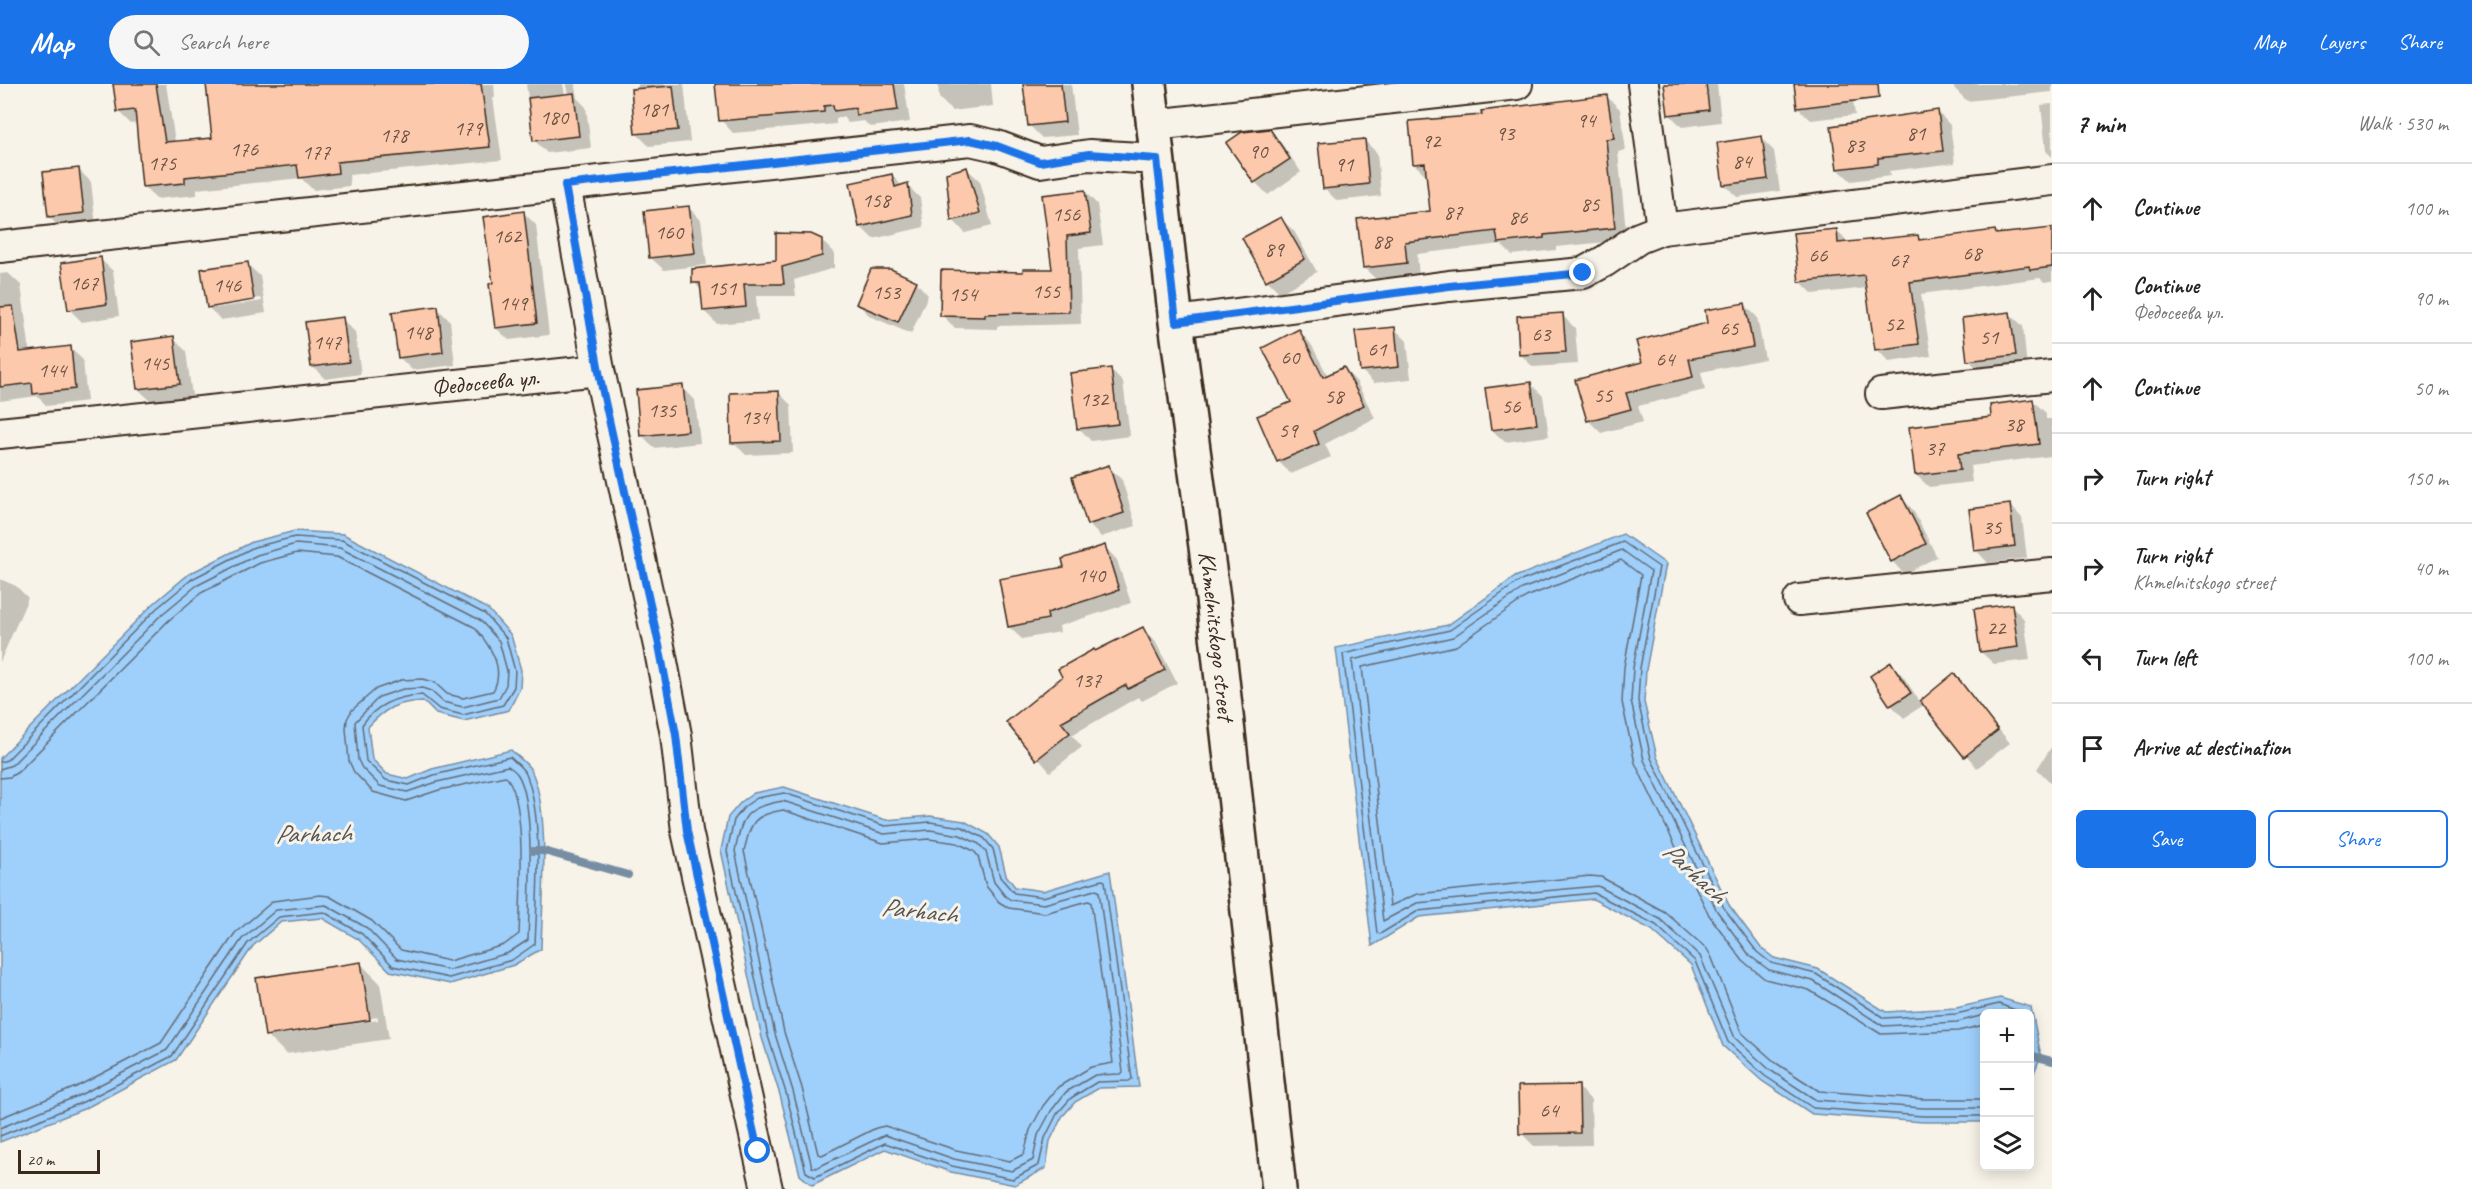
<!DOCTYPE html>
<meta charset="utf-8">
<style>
body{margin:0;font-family:Caveat,sans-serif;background:#f6f6f6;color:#222}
.controls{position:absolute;right:18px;bottom:18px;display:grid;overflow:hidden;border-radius:9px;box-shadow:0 3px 15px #0003}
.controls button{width:54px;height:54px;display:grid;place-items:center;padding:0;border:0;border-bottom:2px solid #e0e0e0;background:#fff;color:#222;font:30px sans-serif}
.scale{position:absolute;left:18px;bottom:15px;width:82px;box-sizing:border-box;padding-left:6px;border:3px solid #3b2a1e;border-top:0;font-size:16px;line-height:21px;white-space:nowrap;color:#3b2a1e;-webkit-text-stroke:4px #f7f3e8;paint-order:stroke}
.stop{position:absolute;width:18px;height:18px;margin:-14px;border:4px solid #1a73e8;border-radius:50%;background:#fff}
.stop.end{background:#1a73e8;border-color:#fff;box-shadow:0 2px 6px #0008}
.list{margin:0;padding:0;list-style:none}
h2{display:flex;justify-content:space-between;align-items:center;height:78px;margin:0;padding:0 24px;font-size:26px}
h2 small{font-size:20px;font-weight:400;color:#767676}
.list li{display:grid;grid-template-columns:39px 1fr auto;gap:18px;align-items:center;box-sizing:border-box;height:90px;padding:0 24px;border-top:2px solid #e0e0e0}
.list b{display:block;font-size:22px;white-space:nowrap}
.list p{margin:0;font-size:20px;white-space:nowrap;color:#767676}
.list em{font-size:20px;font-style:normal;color:#767676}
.actions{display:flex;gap:12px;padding:18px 24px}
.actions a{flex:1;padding:14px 0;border:2px solid #1a73e8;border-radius:9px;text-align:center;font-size:21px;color:#1a73e8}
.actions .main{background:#1a73e8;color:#fff}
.icon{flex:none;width:33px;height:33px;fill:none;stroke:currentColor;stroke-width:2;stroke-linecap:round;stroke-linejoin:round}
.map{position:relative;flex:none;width:2052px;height:1105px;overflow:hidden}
header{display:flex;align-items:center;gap:36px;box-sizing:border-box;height:84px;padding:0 30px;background:#1a73e8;color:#fff}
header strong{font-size:28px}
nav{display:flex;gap:33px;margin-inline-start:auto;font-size:21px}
.search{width:420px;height:54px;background:#f6f6f6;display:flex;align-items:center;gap:15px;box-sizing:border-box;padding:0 21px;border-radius:33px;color:#767676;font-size:22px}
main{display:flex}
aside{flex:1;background:#fff}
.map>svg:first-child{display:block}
.water{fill:#9fcffb;stroke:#778da3;stroke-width:1.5}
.shadow{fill:#0003;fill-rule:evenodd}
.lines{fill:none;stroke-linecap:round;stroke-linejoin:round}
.shore{stroke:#636c76;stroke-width:1.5}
.stream{stroke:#778da3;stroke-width:8}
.building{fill:#fcc9ac;stroke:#3b2a1e;stroke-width:1.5}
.minor-casing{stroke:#3b2a1e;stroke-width:34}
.tertiary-casing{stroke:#3b2a1e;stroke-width:38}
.minor{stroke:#f7f3e8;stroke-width:30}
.tertiary{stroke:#f7f3e8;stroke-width:33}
.route{stroke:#1a73e8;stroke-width:8}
.labels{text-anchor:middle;stroke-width:6;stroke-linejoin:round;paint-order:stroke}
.number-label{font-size:21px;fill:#6b5242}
.street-label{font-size:24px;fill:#3b2a1e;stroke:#f7f3e8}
.water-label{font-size:26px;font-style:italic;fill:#545355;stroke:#f7f3e8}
</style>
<header>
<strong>Map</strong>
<div class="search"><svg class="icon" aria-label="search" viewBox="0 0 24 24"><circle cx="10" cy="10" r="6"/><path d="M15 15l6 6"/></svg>Search here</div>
<nav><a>Map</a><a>Layers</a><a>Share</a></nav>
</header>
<main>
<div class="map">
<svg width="2052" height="1105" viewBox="0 0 2052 1105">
<rect width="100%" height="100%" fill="#f7f3e8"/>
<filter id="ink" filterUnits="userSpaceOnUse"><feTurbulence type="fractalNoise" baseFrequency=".0167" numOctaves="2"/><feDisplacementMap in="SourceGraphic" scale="12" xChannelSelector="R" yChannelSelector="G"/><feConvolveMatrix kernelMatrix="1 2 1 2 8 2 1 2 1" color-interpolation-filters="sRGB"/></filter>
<g filter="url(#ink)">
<g class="water">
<path d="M295 447 343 450 488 525 511 551 521 586 520 604 509 626 464 637 436 630 423 617C397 618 385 624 368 643L372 675 387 690 408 695 432 685 511 666C517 672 527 679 531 686 551 726 542 819 541 865L514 881 450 900 390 887 358 855 322 834 281 838 253 862 176 976 86 1024 0 1058V674L152 521 189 490 252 458Z"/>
<path d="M1623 450 1666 480 1646 586 1644 618 1657 673 1729 821 1761 864 1774 874 1818 885 1886 928 1956 924 2000 914 2031 923 2041 972 2030 998V930H1984V1038H1923L1812 1030 1762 997 1723 962 1691 881 1652 846 1593 815 1419 833 1372 862 1336 564 1448 541 1515 493Z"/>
<path d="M784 703 886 736 930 732 964 737 988 750 999 763 1006 791 1015 803 1043 807 1110 787 1139 1003 1099 1004 1075 1018 1062 1033 1050 1057 1046 1084 1015 1101 951 1088 885 1065 812 1101 800 1091 780 1011 762 954 721 766 728 733 741 718 754 709Z"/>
</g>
<g class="shadow">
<path d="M114 0H166L175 58 214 55 207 0H494L495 14H493L502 76 349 91 350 102 313 106 301 94 197 105V111L156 115 143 102 138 39 131 40 119 28Z"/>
<path d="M526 0H563L566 17H569L566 0H575L577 14 586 23 591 64 547 69 534 56Z"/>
<path d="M638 0H684L690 58 649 62 636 49Z"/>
<path d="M716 0H904L910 38 870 43 864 37 848 39 843 33 836 34V40L733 49 721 36Z"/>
<path d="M938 0H991L993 22 952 27 939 14Z"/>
<path d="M1025 0H1071L1077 51 1042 54 1029 41Z"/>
<path d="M1666 0H1717L1721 38 1682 43 1669 30Z"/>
<path d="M1795 0H1851L1855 31 1811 36 1798 24Z"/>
<path d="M1953 0H2052V8L1967 17 1954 4Z"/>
<path d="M1607 13 1620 25 1626 66 1618 68 1627 156 1556 163V166L1512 171 1501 160 1417 170 1419 192 1377 196 1364 184 1432 129 1427 92 1414 80 1483 33Z"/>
<path d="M2052 20V73L2046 67 2041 21Z"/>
<path d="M1938 28 1950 41 1955 79 1889 87 1890 92 1851 97 1838 85Z"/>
<path d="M1269 47 1282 60 1301 88 1268 111 1255 98Z"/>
<path d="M1761 54 1774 67 1780 107 1737 113 1725 101Z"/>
<path d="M1364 56 1377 69 1381 112 1337 117 1324 104Z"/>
<path d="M967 85 980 97 992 142 965 149 953 136Z"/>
<path d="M79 86 91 98 96 142 62 145 49 133Z"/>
<path d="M892 91 902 102 907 101 920 114 924 143 873 155 860 142Z"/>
<path d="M1084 107 1097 120 1103 161 1079 164 1081 240 997 242V245L955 244 942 231 1053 186Z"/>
<path d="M689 124 701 136 707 181 664 186 651 174Z"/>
<path d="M523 128 536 141 549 251 509 256 496 244 495 201Z"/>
<path d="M1281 135 1294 147 1317 188 1280 209 1267 196Z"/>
<path d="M2052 145V197L2044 198 2040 194 1921 210 1931 272 1889 278 1877 265 1867 204 1813 210 1800 197 1836 146 1850 160 1917 152 1922 157 1995 147 1999 151Z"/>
<path d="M821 156 834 169V184L794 196 796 212H756L758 236 717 240 704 227 702 207 694 198 777 177Z"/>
<path d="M100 175 113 187 119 232 82 238 69 225Z"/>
<path d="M247 180 260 192 266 229 221 236 208 223ZM261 214 262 217 216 224V220Z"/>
<path d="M8 189 21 201 30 268 70 264 83 276 87 317 47 322 37 312 0 317V190Z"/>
<path d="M916 198 928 211 911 250 870 232 857 219Z"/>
<path d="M1744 220 1757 233 1765 275 1701 288 1705 306 1638 322 1643 338 1601 349 1588 336 1709 241Z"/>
<path d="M437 224 450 237 455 281 412 286 399 273Z"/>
<path d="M2010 230 2023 242 2027 284 1981 289 1969 276Z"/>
<path d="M1562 231 1575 244 1578 280 1533 283 1521 271Z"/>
<path d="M342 235 355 248 361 290 325 295 313 283Z"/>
<path d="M1394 244 1407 257 1411 295 1374 299 1361 286Z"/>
<path d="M1299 247 1311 260 1328 292 1343 284 1356 297 1375 334 1325 360 1331 373 1291 390 1278 377 1293 319Z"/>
<path d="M173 254 186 267 192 312 151 317 138 305Z"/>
<path d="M1111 286 1123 298 1130 352 1091 357 1079 344Z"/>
<path d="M1530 299 1543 312 1549 352 1505 358 1492 346Z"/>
<path d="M682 303 695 316 700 359 654 364 642 351Z"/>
<path d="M779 309 791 321 793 369 746 371 733 358Z"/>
<path d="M2033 317 2046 329V335H2052V383L2051 372 1970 382 1972 398 1929 403 1916 391 1993 334Z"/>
<path d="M1109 383 1122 396 1136 442 1101 453 1088 440Z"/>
<path d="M1901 413 1913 426 1937 473 1904 490 1892 477Z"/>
<path d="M2010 421 2022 434 2027 474 1988 479 1976 466Z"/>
<path d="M1105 463 1117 476 1131 519 1059 542 1060 548 1022 555 1009 543 1066 484Z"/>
<path d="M0 495 16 502 28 514 0 578Z"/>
<path d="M2012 522 2024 535 2030 576 1994 580 1981 568Z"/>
<path d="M1143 545 1155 557 1177 599 1142 617 1138 613 1072 651 1082 663 1050 688 1008 639 1095 569Z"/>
<path d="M1890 580 1903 592 1920 618 1954 591 2010 659 1977 684 1925 620 1904 634 1891 621 1872 592Z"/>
<path d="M2052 662V700L2037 685Z"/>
<path d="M361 880 380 899 389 955 286 970 267 951ZM378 933V936L280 951V948Z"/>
<path d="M1578 1003 1591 1016 1592 1061 1534 1062 1521 1049Z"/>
</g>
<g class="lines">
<g class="shore">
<path d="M0 678 7 676 156 525 192 495 254 463 295 453 342 456 485 530 506 554 515 587 514 603 503 621 463 631 439 625 422 611C398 612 376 620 362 641L366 677 386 696 409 701 434 691 510 673C515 678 523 684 526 690 544 735 537 811 535 860L512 876 449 894 393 882 362 850 324 828 279 833 248 859 172 972 83 1018 0 1052"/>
<path d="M0 685 12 681 161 531 196 502 257 471 296 460 340 464 480 536 499 557 507 587 506 601 499 614 463 623 443 618 431 607 422 604 403 605 379 613 355 638 358 676 362 684 380 702 407 708 437 698 508 682C511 684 516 688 518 691 536 720 529 820 528 856L508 869 449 886 397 875 367 844 326 821 276 826 242 855 167 966 80 1011 0 1044"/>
<path d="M0 694 10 693 18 688 168 537 201 509 260 479 297 469 337 473 474 543C489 560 506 584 493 607L463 614 447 610 434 598 422 595 401 596 376 605 352 626 347 635 346 645 349 677 354 688 373 708 406 717 439 706 505 692C528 712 520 818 519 850L504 861 449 877 401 866 372 837 329 812 320 811 273 817 235 849 161 959 76 1003 0 1034"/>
<path d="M784 709 885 742 930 738 962 743 984 754 993 765 1000 793 1014 809 1043 813 1102 796 1105 797 1132 995 1129 997 1097 998 1071 1014 1057 1030 1045 1054 1039 1081 1013 1095 952 1082 885 1059 815 1093 806 1088 786 1009 768 952 727 767 734 736 745 722 757 714Z"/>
<path d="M783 717 884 750 930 746 960 751 979 760 986 768 994 798 1005 812 1011 816 1044 820 1095 806 1099 807 1123 988 1121 990 1095 991 1066 1008 1051 1027 1038 1051 1033 1076 1012 1087 954 1075 885 1051 816 1084 812 1083 793 1007 775 950 735 767C743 731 744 724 783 717Z"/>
<path d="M783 726 883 759 929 755 957 759 974 767 978 772 986 802 999 818 1009 824 1045 829 1088 817 1091 818 1113 979 1091 983 1058 1003 1043 1022 1030 1046 1024 1070 1010 1077 956 1066 885 1042 876 1044 822 1071 818 1070 802 1004 784 948 744 767C751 739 752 731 783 726Z"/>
<path d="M1984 931 1957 938 1883 942 1813 897 1769 886 1750 872 1717 827 1644 676 1631 617 1633 584 1651 487 1622 466 1522 505 1453 553 1352 576 1383 837 1417 819 1598 802 1660 835 1700 872 1735 954 1770 986 1816 1016 1923 1024H1984"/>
<path d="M1984 941 1958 947 1881 950 1809 906 1765 895 1743 877 1709 831 1635 679 1622 618 1624 583 1641 491 1621 476 1526 513 1456 562 1362 583 1390 822 1417 810 1590 792 1601 793 1665 828 1707 865 1711 872 1742 949 1776 979 1819 1007 1924 1015H1984"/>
<path d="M1984 1032H1923L1813 1024 1765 992 1728 958 1695 877 1656 841 1594 809 1418 827 1380 850 1377 849 1343 570 1450 546 1518 498 1623 458 1659 483 1640 584 1638 617 1651 674 1724 824 1757 868 1771 879 1816 890 1884 934 1956 930 1999 920 2026 930"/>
</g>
<g class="stream">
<path d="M533 767H544L628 791"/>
<path d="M2030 971 2052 977"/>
</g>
</g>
<g class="building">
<path d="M113 0H156L165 58 212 54 206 0H481L490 63 337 78 338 89 299 94 297 81 185 93V99L142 103 135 26 117 28Z"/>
<path d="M715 0H894L898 26 856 31 855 24 834 27 833 21 824 22V28L719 37Z"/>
<path d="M1023 0H1061L1065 38 1028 42Z"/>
<path d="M1664 0H1706L1709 26 1668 31Z"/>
<path d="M1794 0H1878L1879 14 1797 24Z"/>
<path d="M673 2 678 46 635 50 631 5Z"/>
<path d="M574 9 579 52 533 57 528 14Z"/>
<path d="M1607 11 1614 54 1606 55 1615 144 1544 151V154L1498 159 1496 147 1405 158 1407 179 1363 184 1357 135 1430 127 1425 79 1413 80 1409 37 1482 31 1481 27Z"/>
<path d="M1938 26 1943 67 1878 74V80L1837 85 1831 42Z"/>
<path d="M1270 45 1290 75 1254 99 1226 59 1242 48Z"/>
<path d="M1762 52 1768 95 1723 101 1717 59Z"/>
<path d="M1365 55 1369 100 1323 105 1318 59Z"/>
<path d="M967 83 980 129 951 137 946 89Z"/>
<path d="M79 84 84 129 48 133 43 88Z"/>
<path d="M892 90 895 103 908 99 912 131 859 143 850 99Z"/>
<path d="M1085 106 1091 149 1067 152 1069 228 985 230V233L940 232 941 186 1023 188V185H1052L1042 111Z"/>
<path d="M689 122 695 169 649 174 644 127Z"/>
<path d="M524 127 537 239 495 244 489 200 493 199 483 133Z"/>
<path d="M1281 133 1305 175 1266 197 1242 154Z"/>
<path d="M2052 144V183L2030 186 2029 182 1910 198 1919 260 1875 266 1864 191 1799 198 1793 149 1837 145 1838 159 1918 151 1919 156 1995 146 1996 150Z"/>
<path d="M776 149 811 150 822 155V172L782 183 784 200H744L746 223 703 227 700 199H692V185L776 176Z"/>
<path d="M101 173 107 220 68 226 61 179Z"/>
<path d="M248 178 254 216 207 224 201 185Z"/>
<path d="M871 185H891L917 197 898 238 856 220Z"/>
<path d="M1745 219 1753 263 1689 275 1693 293 1626 309 1631 325 1587 337 1575 296 1642 278 1636 257 1707 239 1705 226Z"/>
<path d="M13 222 20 268 71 262 75 305 33 310 32 299 0 303V223Z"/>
<path d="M438 222 443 268 398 274 392 228Z"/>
<path d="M2010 228 2016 271 1967 277 1962 234Z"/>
<path d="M1563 229 1566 268 1519 271 1517 232Z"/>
<path d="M343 233 349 278 311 283 305 238Z"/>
<path d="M1395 243 1399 283 1360 287 1355 247Z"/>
<path d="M1299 245 1323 293 1344 283 1364 321 1314 347 1319 360 1277 378 1257 332 1291 318 1262 264Z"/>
<path d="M174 252 180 300 137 305 131 258Z"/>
<path d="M1111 284 1118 340 1077 345 1070 289Z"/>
<path d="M1531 298 1537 340 1491 346 1485 304Z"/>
<path d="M683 301 688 347 640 352 636 306Z"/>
<path d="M779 307 781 357 731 359 730 309Z"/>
<path d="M2033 315 2039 360 1958 370 1960 386 1915 391 1909 343 1991 333 1990 321Z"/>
<path d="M1109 381 1124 429 1087 441 1072 393Z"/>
<path d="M1901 411 1926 460 1891 478 1866 429Z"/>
<path d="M2010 420 2015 462 1974 467 1969 425Z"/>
<path d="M1105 461 1119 506 1047 529 1048 535 1008 543 999 495 1064 483 1062 475Z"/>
<path d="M2012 520 2018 563 1980 568 1974 525Z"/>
<path d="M1143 543 1165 586 1128 605 1126 601 1061 638 1070 649 1036 676 1006 638 1062 593 1058 585 1094 565 1095 567Z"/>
<path d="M1891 578 1911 609 1890 622 1870 592Z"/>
<path d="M1954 589 1998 646 1964 673 1920 617Z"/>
<path d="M361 878 370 936 265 952 256 894Z"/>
<path d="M1579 1001 1580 1049 1519 1050 1518 1002Z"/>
</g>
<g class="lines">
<g class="minor-casing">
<g id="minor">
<path d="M1643 0 1662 145"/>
<path d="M1154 41 1517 0"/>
<path d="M565 101 599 286"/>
<path d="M0 163 970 56 997 62 1040 78 1089 71 1157 75"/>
<path d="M1176 238 1449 202 1583 189 1605 177 1639 154 1662 145 2052 96"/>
<path d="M1881 310 2052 292"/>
<path id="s1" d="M0 349 599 286 659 562 676 651 687 747 767 1105"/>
<path d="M1799 516 2052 490"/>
</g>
</g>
<g class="tertiary-casing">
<g id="tertiary">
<path id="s2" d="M1149 0 1176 238 1213 515 1279 1105"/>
</g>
</g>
<use href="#minor" class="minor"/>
<use href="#tertiary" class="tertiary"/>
</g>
</g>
<g class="lines" filter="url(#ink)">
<path class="route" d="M758 1067 687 747 676 651 659 561 602 304 565 101 970 56 997 62 1040 78 1089 70 1157 75 1176 238 1449 202 1583 189"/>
</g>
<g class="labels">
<g class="number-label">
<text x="654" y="32">181</text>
<text x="554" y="40">180</text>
<text x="1586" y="43">94</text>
<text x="468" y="51">179</text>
<text x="1505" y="56">93</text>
<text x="1916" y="56">81</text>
<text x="394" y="58">178</text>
<text x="1431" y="64">92</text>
<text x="1855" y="68">83</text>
<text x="244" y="72">176</text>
<text x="1258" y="74">90</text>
<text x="316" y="75">177</text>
<text x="1742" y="84">84</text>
<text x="162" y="86">175</text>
<text x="1344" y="87">91</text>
<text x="876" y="123">158</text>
<text x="1590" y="127">85</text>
<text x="1453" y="135">87</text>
<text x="1066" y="137">156</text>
<text x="1518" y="140">86</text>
<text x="669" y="155">160</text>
<text x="507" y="159">162</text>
<text x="1382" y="164">88</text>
<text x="1274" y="172">89</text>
<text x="1972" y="176">68</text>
<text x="1818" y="178">66</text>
<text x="1899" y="183">67</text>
<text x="84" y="206">167</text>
<text x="227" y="208">146</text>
<text x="722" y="211">151</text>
<text x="1046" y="214">155</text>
<text x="886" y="215">153</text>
<text x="963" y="217">154</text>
<text x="513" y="226">149</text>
<text x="1894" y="247">52</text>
<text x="1729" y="251">65</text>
<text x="418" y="255">148</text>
<text x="1541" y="257">63</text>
<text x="1989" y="260">51</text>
<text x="327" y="265">147</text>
<text x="1377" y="272">61</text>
<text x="1290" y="280">60</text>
<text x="1665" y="282">64</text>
<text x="155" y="286">145</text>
<text x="52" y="293">144</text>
<text x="1603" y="318">55</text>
<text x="1334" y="319">58</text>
<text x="1094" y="322">132</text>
<text x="1511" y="329">56</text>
<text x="662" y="333">135</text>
<text x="755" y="340">134</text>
<text x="2014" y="347">38</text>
<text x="1288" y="353">59</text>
<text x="1935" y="371">37</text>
<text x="1992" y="450">35</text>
<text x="1091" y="498">140</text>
<text x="1996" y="551">22</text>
<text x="1087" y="603">137</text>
<text x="1549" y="1033">64</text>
</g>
<g class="street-label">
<text dy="8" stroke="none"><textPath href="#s1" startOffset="488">Федосеева ул.</textPath></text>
<text dy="8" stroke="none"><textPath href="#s2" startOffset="556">Khmelnitskogo street</textPath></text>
</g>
<g class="water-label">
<text transform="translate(313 749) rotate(-1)" y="9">Parhach</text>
<text transform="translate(1695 788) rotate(43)" y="9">Parhach</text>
<text transform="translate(919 826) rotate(6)" y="9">Parhach</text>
</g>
</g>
</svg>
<div class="controls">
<button>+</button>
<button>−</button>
<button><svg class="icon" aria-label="layers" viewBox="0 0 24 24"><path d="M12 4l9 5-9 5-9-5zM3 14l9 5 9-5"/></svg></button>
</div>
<div class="scale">20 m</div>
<div class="stop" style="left:758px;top:1067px"></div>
<div class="stop end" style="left:1583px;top:189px"></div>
</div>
<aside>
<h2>7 min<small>Walk · 530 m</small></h2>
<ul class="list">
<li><svg class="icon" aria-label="ahead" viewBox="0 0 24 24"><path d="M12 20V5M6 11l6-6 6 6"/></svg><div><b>Continue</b></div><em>100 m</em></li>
<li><svg class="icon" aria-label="ahead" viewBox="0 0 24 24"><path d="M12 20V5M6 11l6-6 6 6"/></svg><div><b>Continue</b><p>Федосеева ул.</p></div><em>90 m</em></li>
<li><svg class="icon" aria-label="ahead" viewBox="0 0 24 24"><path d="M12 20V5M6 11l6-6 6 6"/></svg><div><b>Continue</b></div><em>50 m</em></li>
<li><svg class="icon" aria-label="right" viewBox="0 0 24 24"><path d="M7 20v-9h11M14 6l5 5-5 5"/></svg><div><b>Turn right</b></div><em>150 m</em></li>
<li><svg class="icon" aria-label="right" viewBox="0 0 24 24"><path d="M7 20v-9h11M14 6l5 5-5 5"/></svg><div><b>Turn right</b><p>Khmelnitskogo street</p></div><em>40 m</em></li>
<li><svg class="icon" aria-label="left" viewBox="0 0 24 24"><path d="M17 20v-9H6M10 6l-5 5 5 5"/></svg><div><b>Turn left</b></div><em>100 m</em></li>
<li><svg class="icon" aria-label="arrive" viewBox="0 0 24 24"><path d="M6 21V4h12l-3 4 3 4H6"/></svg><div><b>Arrive at destination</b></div></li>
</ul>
<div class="actions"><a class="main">Save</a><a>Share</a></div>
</aside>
</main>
